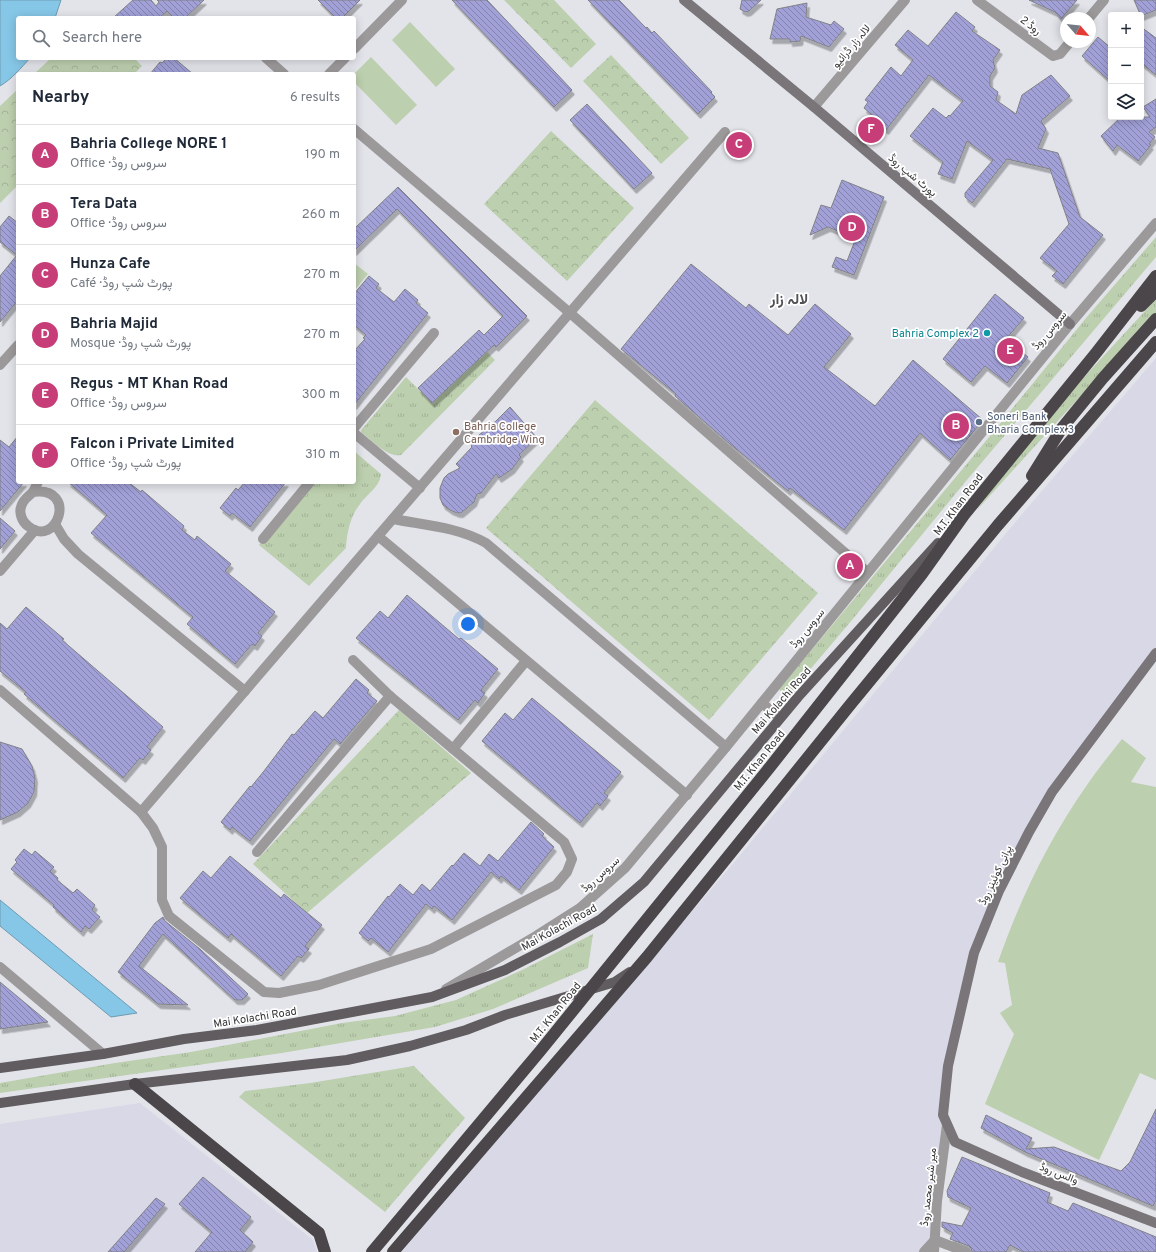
<!DOCTYPE html>
<meta charset="utf-8">
<style>
body{margin:0;font-family:Overpass,Vazirmatn,sans-serif;background:#f6f6f7;color:#1f2937}
.controls{position:absolute;right:12px;top:12px;display:grid;overflow:hidden;border-radius:4px;box-shadow:0 2px 10px #0003}
.controls button{width:36px;height:36px;display:grid;place-items:center;padding:0;border:0;border-bottom:1px solid #e0e1e3;background:#fff;color:#1f2937;font:20px sans-serif}
.compass{position:absolute;left:1060px;top:12px;width:36px;height:36px;border-radius:50%;background:#fff;box-shadow:0 2px 10px #0003;rotate:118deg}
.you{position:absolute;left:468px;top:624px;width:14px;height:14px;margin:-10px;border:3px solid #fff;border-radius:50%;background:#1a73e8;box-shadow:0 0 0 6px #1a73e833}
.badge{display:grid;place-items:center;width:26px;height:26px;border-radius:50%;background:#c73d77;color:#fff;font-size:13px;font-weight:700}
.pin{position:absolute;translate:-50% -50%;border:2px solid #fff;box-shadow:0 1px 4px #0006}
.list{margin:0;padding:0;list-style:none}
h2{display:flex;justify-content:space-between;align-items:center;height:52px;margin:0;padding:0 16px;font-size:17px}
h2 small{font-size:13px;font-weight:400;color:#747a83}
.list li{display:grid;grid-template-columns:26px 1fr auto;gap:12px;align-items:center;box-sizing:border-box;height:60px;padding:0 16px;border-top:1px solid #e0e1e3}
.list b{display:block;font-size:15px;white-space:nowrap}
.list p{margin:0;font-size:13px;white-space:nowrap;color:#747a83}
.list em{font-size:13px;font-style:normal;color:#747a83}
.icon{flex:none;width:22px;height:22px;fill:none;stroke:currentColor;stroke-width:2;stroke-linecap:round;stroke-linejoin:round}
.map{position:relative;flex:none;width:1156px;height:1252px;overflow:hidden}
.search{position:absolute;background:#fff;box-shadow:0 2px 10px #0003;left:16px;top:16px;width:340px;height:44px;display:flex;align-items:center;gap:10px;box-sizing:border-box;padding:0 14px;border-radius:4px;color:#747a83;font-size:15px}
.panel{position:absolute;background:#fff;box-shadow:0 2px 10px #0003;left:16px;top:72px;width:340px;height:412px;border-radius:4px}
.map>svg:first-child{display:block}
.built{fill:#d8d8e6}
.grass{fill:url(#grass-tufts)}
.park{fill:url(#park-crowns)}
.pitch{fill:#bccfae}
.water{fill:#86c6e6;stroke:#6e9bb2}
.building{fill:url(#building-back-hatch);stroke:#808086;filter:url(#shadow)}
.lines{fill:none;stroke-linecap:round;stroke-linejoin:round}
.street{stroke:#9c999b;stroke-width:10}
.secondary{stroke:#797578;stroke-width:10}
.primary{stroke:#605c5f;stroke-width:10}
.highway{stroke:#4b464a;stroke-width:12}
.culture-dot{fill:#0f9aa8;stroke:#fff;stroke-width:1.5}
.service-dot{fill:#5c6f8a;stroke:#fff;stroke-width:1.5}
.education-dot{fill:#8d6e63;stroke:#fff;stroke-width:1.5}
.labels{text-anchor:middle;stroke-width:3.5;stroke-linejoin:round;paint-order:stroke}
.street-label{font-size:11px;fill:#363638;stroke:#fff}
.culture-label{font-size:11px;fill:#0d838f;stroke:#fff;text-anchor:end}
.service-label{font-size:11px;fill:#4e5e75;stroke:#fff;text-anchor:start}
.education-label{font-size:11px;fill:#785e54;stroke:#fff;text-anchor:start}
.district-label{font-size:15px;font-weight:bold;fill:#505055;stroke:#fff}
</style>
<div class="map">
<svg width="1156" height="1252" viewBox="0 0 1156 1252">
<defs>
<pattern id="grass-tufts" width="24" height="20" patternUnits="userSpaceOnUse"><rect width="24" height="20" fill="#bccfae"/><path d="M3 7l-1-3M5 7V3M7 7l1-3M15 17l-1-3M17 17v-4M19 17l1-3" fill="none" stroke="#a2b296"/></pattern>
<pattern id="park-crowns" width="20" height="18" patternUnits="userSpaceOnUse"><rect width="20" height="18" fill="#bccfae"/><path d="M2 6a3 3 0 1 1 6 0M12 15a3 3 0 1 1 6 0" fill="none" stroke="#a2b296"/></pattern>
<pattern id="building-back-hatch" width="6" height="6" patternUnits="userSpaceOnUse"><rect width="6" height="6" fill="#a1a0d7"/><path d="M-1 5l2 2M0 0l6 6M5-1l2 2" fill="none" stroke="#8483af"/></pattern>
<filter id="shadow"><feDropShadow dx="2.5" dy="4.5" stdDeviation="0" flood-color="#0004"/></filter>
</defs>
<rect width="100%" height="100%" fill="#e3e4ea"/>
<g class="built">
<path d="M1156 358V653L1052 792 974 953 948 1066 935 1252H402L432 1215 732 865 1023 513Z"/>
<path d="M140 1103 313 1240 317 1252H0V1124Z"/>
</g>
<g class="grass">
<path d="M1156 237V257L966 481 852 620 786 698 779 689 990 436 1086 318Z"/>
<path d="M354 263 368 274 354 291Z"/>
<path d="M1156 299V313L976 511 1040 425Z"/>
<path d="M487 352 495 360 401 455C389 458 372 441 362 433L361 431 362 429 406 377 432 403Z"/>
<path d="M354 451 381 474C380 487 367 494 360 504 350 517 347 532 346 548L309 586 259 545 312 482H354Z"/>
<path d="M593 934 588 968 493 1009 435 1027 282 1053 0 1093V1083L115 1063 191 1052 342 1023 395 1016 456 1000 522 970Z"/>
<path d="M414 1066 465 1118 385 1212 239 1097 245 1091 310 1083Z"/>
</g>
<g class="park">
<path d="M504 0H554L596 44 571 68Z"/>
<path d="M611 55 689 138 661 164 583 81Z"/>
<path d="M51 58H134L142 66 134 74H34Z"/>
<path d="M18 89V185L0 203V106Z"/>
<path d="M551 131 634 208 567 281 484 204Z"/>
<path d="M595 400 818 593 709 720 486 528Z"/>
<path d="M399 710 471 773 307 913 253 864Z"/>
</g>
<g class="pitch">
<path d="M410 22 455 69 436 87 392 40Z"/>
<path d="M371 57 417 105 396 125 354 82V74Z"/>
<path d="M1122 739 1146 758 1131 782 1156 787V1080L1140 1073 1099 1160 985 1104 1014 1034 1000 1013 1012 1005 1005 963 998 962C1020 899 1049 839 1087 785 1098 769 1110 754 1122 739Z"/>
</g>
<g class="water">
<path d="M0 0H61L55 18H18V58H30C21 68 12 79 0 86Z"/>
<path d="M0 900 137 1013 111 1017 0 926Z"/>
</g>
<g class="building">
<path d="M133 0H151L156 6 159 2 157 0H204L185 18H174L167 11 159 18H113Z"/>
<path d="M318 0H360L342 18H336Z"/>
<path d="M452 0H487L572 90 554 107Z"/>
<path d="M588 0H619L646 28 647 27 652 33 654 31 712 92 711 93 715 97 698 114Z"/>
<path d="M742 0H761L749 11 745 12 740 9Z"/>
<path d="M1029 0H1077L1061 19 1055 12Z"/>
<path d="M1134 0H1156V10L1141 16Z"/>
<path d="M807 3 806 17 831 25 834 21 844 29 829 47 801 36 800 41 790 42V39H770L777 9Z"/>
<path d="M956 12 975 27 972 31 1000 50 993 60 995 68 990 76V86L998 92 996 100 1016 114 1022 95 1051 75 1070 96 1041 121 1046 129 1038 148 1058 153 1080 217 1103 235 1063 284 1052 276 1057 271 1040 258 1069 224 1050 169 1007 159 972 203 965 197V193L993 160 967 141 952 179 938 174 943 162 910 136 933 108 946 118 949 115 950 116 963 101 929 75 886 130 875 122 877 119 864 108 868 102 865 100 891 67 901 76 913 60 895 45 908 30 928 46Z"/>
<path d="M1141 27 1156 38V75L1141 63Z"/>
<path d="M1098 37 1111 48V82L1082 56Z"/>
<path d="M167 58H174L193 74H150L160 62 162 63Z"/>
<path d="M1156 99V127L1149 132 1155 137 1149 144 1151 145 1138 161 1117 145 1113 151 1101 136 1121 117H1150L1143 107Z"/>
<path d="M587 104 652 173 634 189 570 120Z"/>
<path d="M842 180 884 197 854 275 832 267 836 257 847 261 856 238 828 227 810 235 821 205 831 208Z"/>
<path d="M398 187 527 316 496 347 494 345 432 403 418 388 479 330 484 335 503 316 397 209 354 251V229Z"/>
<path d="M9 216 18 223V300L0 322V276L17 255 0 242V227Z"/>
<path d="M691 264 746 308 749 304 788 335 815 304 851 334 824 367 875 406 913 360 983 420 950 460 920 433 844 530 790 488 788 491 730 444 675 396 676 394 621 349Z"/>
<path d="M369 276 379 284 376 288 394 302 405 289 418 300 416 303 428 313 354 405V351L365 339 363 338 366 335 354 325V294Z"/>
<path d="M995 294 1024 318 1006 339 1028 357 1007 383 985 366 971 382 943 359Z"/>
<path d="M510 407 537 438 519 455 521 457 512 469 499 478 496 474 481 493 477 494 474 502 461 513H457L450 510 443 505 440 498V488L444 478 448 474 460 468 456 464 472 447 471 446 479 435 496 421Z"/>
<path d="M18 436V482H24L0 511V440L9 447Z"/>
<path d="M68 482H128L141 492 142 490 184 526 182 530 195 540 197 536 231 564 225 571 275 612 258 633 262 636 255 646 252 644 235 664 187 624 193 617 91 533 107 515Z"/>
<path d="M245 482H286L250 527 232 513 230 516 220 508 236 488 238 490Z"/>
<path d="M0 518 15 531 0 549Z"/>
<path d="M407 595 459 639 461 638 498 669 481 690 485 693 478 703 475 700 458 720 356 638 380 611 388 618Z"/>
<path d="M26 607 64 639 62 640 163 727 147 747 151 750 143 760 140 758 123 778 24 694 26 692 0 671V623L7 629Z"/>
<path d="M356 679 369 690 367 693 377 701 340 744 334 739 250 841 232 827 230 830 221 822 250 786 251 787 264 771 292 734 294 735 315 711 323 718Z"/>
<path d="M532 698 621 772 604 793 608 796 600 806 597 803 580 823 482 741 505 713 513 720Z"/>
<path d="M0 742 22 749 32 766 35 778 34 792 28 803 18 812 0 820Z"/>
<path d="M531 822 544 834 542 836 554 847 519 890 501 876 499 879 491 872 452 920 434 906 432 909 426 904 388 952 371 938 368 941 359 933 388 896 389 897 400 884 413 895 422 884 430 891 452 865 453 866 464 853 480 866 489 854 498 861Z"/>
<path d="M24 849 32 855 35 851 54 867 50 871 58 878 57 880 73 893 77 889 95 905 92 910 100 917 89 929 85 926 81 932 53 907 54 905 11 869 17 862 15 860Z"/>
<path d="M230 856 281 898 284 894 322 925 305 946 309 949 301 958 298 956 281 976 231 934 228 938 180 898 203 871 211 878Z"/>
<path d="M163 917 165 921 200 949 248 994 242 1000H235L163 934 139 966 188 1005 158 1004 118 972 155 923Z"/>
<path d="M0 982 48 1022 0 1029Z"/>
<path d="M1156 1109V1200L1153 1206 1025 1152 981 1128 986 1115 1032 1138 1026 1149 1054 1147 1121 1171 1130 1162Z"/>
<path d="M962 1157 1050 1193 1047 1202 1068 1211 1073 1203 1156 1237V1252H1023L1010 1245 1006 1252H972L971 1248 969 1246 950 1239 953 1233 942 1227V1222L962 1226 971 1208 948 1197 947 1191Z"/>
<path d="M203 1177 251 1217 240 1230 253 1242 245 1252H195L212 1232 179 1204Z"/>
<path d="M156 1198 165 1204 124 1252H108Z"/>
</g>
<g class="lines">
<g class="street">
<path d="M977 0 1053 56 1060 54 1070 42"/>
<path d="M1089 18 1104 0"/>
<path d="M354 49 402 0"/>
<path d="M266 58 284 74"/>
<path d="M329 74 345 58"/>
<path d="M814 107 905 0"/>
<path d="M354 129 570 313 867 572"/>
<path d="M0 365 18 345"/>
<path d="M354 428 434 333"/>
<path d="M354 433 420 488"/>
<path d="M33 492C79 486 57 550 28 526 22 522 19 513 21 507 23 499 28 497 32 493 35 490 36 485 38 482"/>
<path d="M393 519C424 525 458 527 486 543L726 747"/>
<path d="M55 524 64 539 78 554 245 691"/>
<path d="M378 536 687 795"/>
<path d="M263 539 310 482"/>
<path d="M0 571 35 530"/>
<path d="M0 690 141 812 153 828 162 847V900L169 916 264 992 279 993 319 985 431 949 556 885 567 872 572 859 564 842 390 696 353 660"/>
<path d="M762 703 780 718"/>
<path d="M453 749 526 661"/>
<path d="M141 812 725 132"/>
<path d="M257 852 390 696"/>
<path d="M0 967 103 1054"/>
<path d="M446 989 536 936 580 908 625 868 726 747 1070 324 1156 223"/>
<path d="M924 1252 935 1240 966 1252"/>
<path d="M934 1252 937 1201 947 1125"/>
</g>
<g class="secondary">
<path d="M684 0 814 107 1070 324"/>
<path d="M1156 653 1052 792 1029 832 999 891 974 953 948 1066 943 1115 955 1142 1022 1172 1156 1223"/>
</g>
<g class="primary">
<path d="M0 1068 103 1054 184 1039 257 1030 432 997 505 970 560 942 601 919 644 882 798 697 938 543"/>
<path d="M0 1103 135 1084 347 1060 410 1046 466 1030 505 1015 615 982 630 972"/>
</g>
<g class="highway">
<path d="M1141 306 1156 291"/>
<path d="M1032 476 1062 428 1103 378 1156 319"/>
<path d="M135 1084 319 1233 325 1252"/>
<path d="M372 1252 541 1050 770 767 922 574 964 515 1096 353 1156 276"/>
<path d="M393 1252 647 957 850 705 998 525 1156 342"/>
</g>
</g>
<circle class="culture-dot" cx="987" cy="333" r="4"/>
<circle class="service-dot" cx="979" cy="422" r="4"/>
<circle class="education-dot" cx="456" cy="432" r="4"/>
<g class="labels">
<g class="street-label">
<text transform="translate(1031 25) rotate(37)" y="4">روڈ 2</text>
<text transform="translate(851 46) rotate(-50)" y="4">لالہ زار ڈرائیو</text>
<text transform="translate(913 175) rotate(40)" y="4">پورٹ شپ روڈ</text>
<text transform="translate(1049 330) rotate(-50)" y="4">سروس روڈ</text>
<text transform="translate(958 504) rotate(-53)" y="4">M.T. Khan Road</text>
<text transform="translate(807 628) rotate(-51)" y="4">سروس روڈ</text>
<text transform="translate(781 700) rotate(-49)" y="4">Mai Kolachi Road</text>
<text transform="translate(759 760) rotate(-51)" y="4">M.T. Khan Road</text>
<text transform="translate(600 874) rotate(-42)" y="4">سروس روڈ</text>
<text transform="translate(995 875) rotate(-65)" y="4">پرانی کوئینز روڈ</text>
<text transform="translate(559 927) rotate(-29)" y="4">Mai Kolachi Road</text>
<text transform="translate(555 1012) rotate(-51)" y="4">M.T. Khan Road</text>
<text transform="translate(255 1017) rotate(-9)" y="4">Mai Kolachi Road</text>
<text transform="translate(1059 1173) rotate(21)" y="4">والس روڈ</text>
<text transform="translate(928 1187) rotate(-84)" y="4">میر شیر محمد روڈ</text>
</g>
<g class="culture-label">
<text x="979" y="337">Bahria Complex 2</text>
</g>
<g class="service-label">
<text x="987" y="420">Soneri Bank<tspan x="987" dy="13">Bharia Complex 3</tspan></text>
</g>
<g class="education-label">
<text x="464" y="430">Bahria College<tspan x="464" dy="13">Cambridge Wing</tspan></text>
</g>
<g class="district-label">
<text x="789" y="304">لالہ زار</text>
</g>
</g>
</svg>
<div class="controls">
<button>+</button>
<button>−</button>
<button><svg class="icon" aria-label="layers" viewBox="0 0 24 24"><path d="M12 4l9 5-9 5-9-5zM3 14l9 5 9-5"/></svg></button>
</div>
<svg class="compass" viewBox="-18 -18 36 36"><path d="M0-13l5 13h-10z" fill="#e53935"/><path d="M0 13l5-13h-10z" fill="#747a83"/></svg>
<div class="you"></div>
<div class="pin badge" style="left:850px;top:566px">A</div>
<div class="pin badge" style="left:956px;top:426px">B</div>
<div class="pin badge" style="left:739px;top:145px">C</div>
<div class="pin badge" style="left:852px;top:228px">D</div>
<div class="pin badge" style="left:1010px;top:351px">E</div>
<div class="pin badge" style="left:871px;top:130px">F</div>
<div class="search"><svg class="icon" aria-label="search" viewBox="0 0 24 24"><circle cx="10" cy="10" r="6"/><path d="M15 15l6 6"/></svg>Search here</div>
<section class="panel">
<h2>Nearby<small>6 results</small></h2>
<ul class="list">
<li><span class="badge">A</span><div><b>Bahria College NORE 1</b><p>Office · سروس روڈ</p></div><em>190 m</em></li>
<li><span class="badge">B</span><div><b>Tera Data</b><p>Office · سروس روڈ</p></div><em>260 m</em></li>
<li><span class="badge">C</span><div><b>Hunza Cafe</b><p>Café · پورٹ شپ روڈ</p></div><em>270 m</em></li>
<li><span class="badge">D</span><div><b>Bahria Majid</b><p>Mosque · پورٹ شپ روڈ</p></div><em>270 m</em></li>
<li><span class="badge">E</span><div><b>Regus - MT Khan Road</b><p>Office · سروس روڈ</p></div><em>300 m</em></li>
<li><span class="badge">F</span><div><b>Falcon i Private Limited</b><p>Office · پورٹ شپ روڈ</p></div><em>310 m</em></li>
</ul>
</section>
</div>
